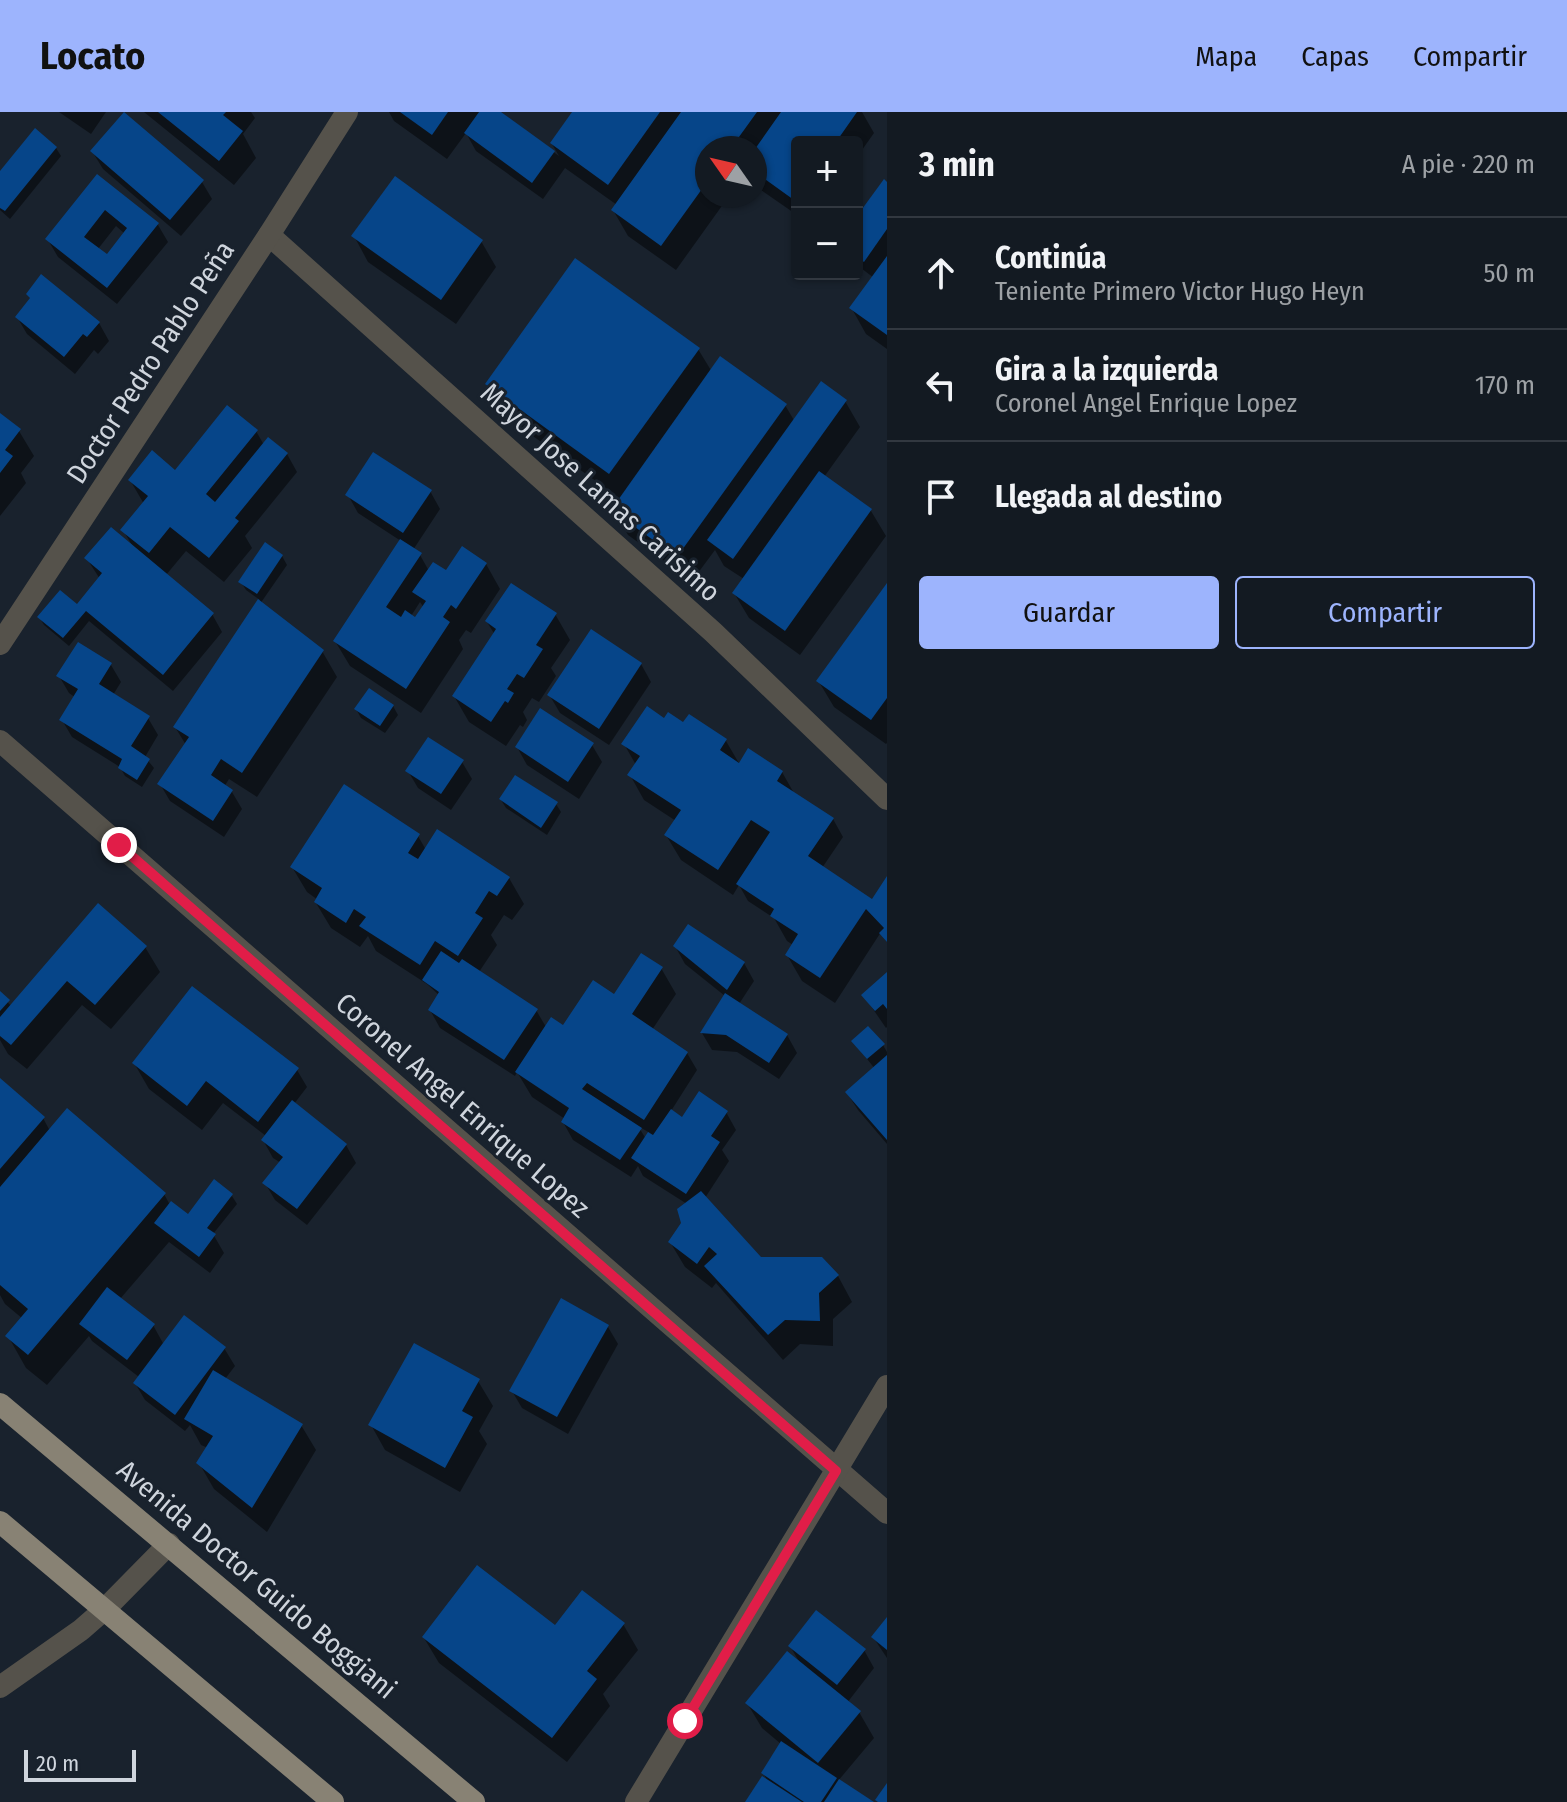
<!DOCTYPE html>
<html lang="es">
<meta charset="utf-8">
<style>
body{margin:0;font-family:"Fira Sans Condensed",sans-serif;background:#20272f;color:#f1f3f6}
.controls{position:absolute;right:24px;top:24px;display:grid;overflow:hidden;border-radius:8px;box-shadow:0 2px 6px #0004}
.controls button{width:72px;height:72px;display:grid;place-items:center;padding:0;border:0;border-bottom:2px solid #323840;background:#131a22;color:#f1f3f6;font:40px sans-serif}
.compass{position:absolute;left:695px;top:24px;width:72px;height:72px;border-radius:50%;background:#131a22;box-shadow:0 2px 6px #0004;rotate:304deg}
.scale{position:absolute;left:24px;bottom:20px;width:112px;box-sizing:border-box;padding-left:8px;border:4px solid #cfd5dd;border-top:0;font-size:22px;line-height:28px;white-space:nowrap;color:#cfd5dd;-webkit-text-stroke:6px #19222d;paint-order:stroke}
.stop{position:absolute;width:24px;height:24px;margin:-18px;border:6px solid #e11d48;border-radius:50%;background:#fff}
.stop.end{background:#e11d48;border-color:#fff;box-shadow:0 2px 8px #0008}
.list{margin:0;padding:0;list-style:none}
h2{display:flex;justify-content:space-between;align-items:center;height:104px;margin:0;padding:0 32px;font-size:34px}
h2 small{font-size:26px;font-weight:400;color:#9da1a5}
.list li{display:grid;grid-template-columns:52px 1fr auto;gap:24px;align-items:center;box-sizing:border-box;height:112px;padding:0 32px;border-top:2px solid #323840}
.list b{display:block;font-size:30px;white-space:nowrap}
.list p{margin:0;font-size:26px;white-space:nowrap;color:#9da1a5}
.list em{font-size:26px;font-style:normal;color:#9da1a5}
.actions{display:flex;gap:16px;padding:24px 32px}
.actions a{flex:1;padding:18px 0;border:2px solid #9db4fd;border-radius:8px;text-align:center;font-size:28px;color:#9db4fd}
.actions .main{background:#9db4fd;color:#111}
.icon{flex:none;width:44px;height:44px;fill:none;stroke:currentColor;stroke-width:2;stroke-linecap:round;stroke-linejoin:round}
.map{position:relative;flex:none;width:887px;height:1690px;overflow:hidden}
header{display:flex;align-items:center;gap:48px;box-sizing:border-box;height:112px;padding:0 40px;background:#9db4fd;color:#111}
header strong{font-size:38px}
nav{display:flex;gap:44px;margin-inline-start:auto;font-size:28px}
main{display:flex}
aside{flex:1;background:#131a22}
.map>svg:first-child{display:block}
.shadow{fill:#0007;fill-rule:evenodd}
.building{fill:#064589;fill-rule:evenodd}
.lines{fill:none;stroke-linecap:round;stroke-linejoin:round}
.minor{stroke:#55524b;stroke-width:22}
.tertiary{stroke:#55524b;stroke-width:22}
.primary{stroke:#888274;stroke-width:22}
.route{stroke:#e11d48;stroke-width:10}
.labels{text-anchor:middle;stroke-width:6;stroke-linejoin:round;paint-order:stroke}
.street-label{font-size:28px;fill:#cfd5dd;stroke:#19222d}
</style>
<header>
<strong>Locato</strong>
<nav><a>Mapa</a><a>Capas</a><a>Compartir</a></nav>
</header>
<main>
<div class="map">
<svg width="887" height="1690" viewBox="0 0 887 1690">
<rect width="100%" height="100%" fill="#19222d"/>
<g class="shadow">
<path d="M59 0H106L91 22Z"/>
<path d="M144 0H251L255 6 243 22 256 46 234 73Z"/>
<path d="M389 0H498L559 44 552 32 575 0H862L874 21 857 45V30H797V103L761 78 755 68V36H707V84H729L676 158 628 124 613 98 617 93 565 56 543 87 476 39 466 21 447 47 394 9Z"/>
<path d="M56 36 61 44 10 107 0 98V62Z"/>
<path d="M92 39 202 70 212 87 181 124 103 57Z"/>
<path d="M97 65 158 113 168 130 117 192 58 145 48 128ZM116 114 125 122 107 145 98 137Z"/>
<path d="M887 72V237L866 222 852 197 874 166 857 153V108Z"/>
<path d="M354 124 481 129 496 155 456 212 368 150Z"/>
<path d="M17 205 99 211 109 229 98 242 94 238 75 262 27 222Z"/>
<path d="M698 237 712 260 785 293 795 310 845 289 860 315 824 365 871 399 886 424 800 543 749 506 734 481 744 467 724 454 715 438 692 469 628 423 613 398 621 387 505 304 487 272Z"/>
<path d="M0 303 19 319 34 344 21 361 26 371 0 404Z"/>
<path d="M256 319 264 333 287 342 297 360 245 424 252 436 224 470 186 439 166 463 212 502 222 520 173 579 89 509 69 534 44 513 39 505 77 495 100 467 87 447 133 435 123 418 144 392 130 368 176 360Z"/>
<path d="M430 379 440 397 413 438 420 443 429 459 446 461 486 452 500 477 471 521 466 518 459 528 463 537 421 601 350 554 335 529 401 429 358 401 348 383ZM420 490 424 496 416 508 411 504Z"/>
<path d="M282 444 287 453 260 492 322 539 337 565 257 685 229 667 224 675 232 680 242 697 224 725 170 689 160 672 186 633 175 615 260 488 246 478 241 470Z"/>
<path d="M887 474V631L886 632 834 595 819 570Z"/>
<path d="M555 502 570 528 551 556 556 564 539 590 532 586 523 600 527 608 523 615 520 613 506 634 469 610 454 584 495 523 487 510Z"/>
<path d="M641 552 651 570 609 633 560 601 550 584Z"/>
<path d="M111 553 121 570 113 583 148 606 158 623 145 645 154 656 142 675 125 664 120 655 72 625 62 608 76 586 69 581 59 564Z"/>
<path d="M393 594 398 603 385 621 361 606 356 597Z"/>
<path d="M665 609 726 629 740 653 782 660 795 683 833 707 843 725 822 756 872 791 887 768V830L881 820 835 891 802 869 787 843 793 833 787 829 774 806 748 789 739 773 733 783 681 748 666 723 676 709 644 688 630 663 636 653 624 632Z"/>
<path d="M592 633 602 650 579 687 527 653 517 635Z"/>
<path d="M462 650 472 667 451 698 418 676 408 659Z"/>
<path d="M501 688 556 692 561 700 547 723 506 696Z"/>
<path d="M418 724 426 738 509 766 524 792 512 808 504 803 491 823 497 833 479 860 536 898 546 915 564 916 661 856 676 882 652 918 687 941 697 958 671 999 683 1008 726 1000 736 1018 722 1038 729 1049 705 1086 760 1147H821L838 1164 852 1190 833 1207V1234L800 1232 783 1248 716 1171 712 1176 685 1155 670 1130 683 1111 687 1092 643 1064 638 1054 631 1065 573 1028 563 1010 565 1007 532 985 517 960 515 964 440 916 430 898 440 884 427 872 376 839 368 824 360 835 331 816 316 791 318 788 307 780 292 755ZM638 1014 650 1021 646 1027Z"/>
<path d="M98 794 145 835 160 860 111 917 82 893 27 957 8 942 0 928V882L12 895Z"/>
<path d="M675 834 744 851 754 869 739 892 787 923 797 941 779 967 737 940 712 938 702 921 725 884 685 852Z"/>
<path d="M887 862V915L886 916 864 884Z"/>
<path d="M853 929 883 933 887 940V1032L858 998 847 981 875 957Z"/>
<path d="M134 951 297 958 307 975 294 992 346 1033 356 1051 307 1113 275 1088 265 1071 281 1051 273 1046 263 1028 266 1024 223 991 202 1018 149 977Z"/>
<path d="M0 969 43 1006 50 1019 164 1082 170 1093 197 1111 232 1084 237 1092 213 1122 224 1141 210 1161 169 1130 120 1187 153 1213 164 1233 224 1236 235 1254 225 1267 301 1313 316 1338 267 1420 214 1377 199 1351 208 1336 201 1333 190 1313 185 1319 145 1288 135 1271 139 1265 92 1229 89 1224 47 1273 26 1256 8 1224 23 1207 5 1192 0 1183Z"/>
<path d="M608 1215 618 1232 568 1322 522 1296 512 1279Z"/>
<path d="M478 1269 493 1294 479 1319 487 1332 460 1380 385 1338 371 1313Z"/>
<path d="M887 1508V1546L873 1525Z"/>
<path d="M623 1512 638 1538 603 1582 610 1594 567 1650 439 1551 424 1526Z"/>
<path d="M790 1534 864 1538 874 1556 847 1591 859 1600 874 1626 838 1669 870 1690H748L769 1671 763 1661 781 1632 762 1616 747 1591 801 1553Z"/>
</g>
<g class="building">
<path d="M124 0 204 68 170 108 90 39Z"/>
<path d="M158 0H226L223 3 243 19 219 49Z"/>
<path d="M400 0H448L432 23Z"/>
<path d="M479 0H501L555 39 532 71 464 21Z"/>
<path d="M572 0H660L608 73 550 31Z"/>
<path d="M681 0H757L731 36H707V70L661 134 611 98Z"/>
<path d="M781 0H857L836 30H797V84L794 88 755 60V37Z"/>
<path d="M35 16 57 35 5 99 0 96V59Z"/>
<path d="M97 62 159 111 107 176 45 127ZM105 98 127 116 107 142 84 125Z"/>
<path d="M395 64 483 128 441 188 351 124Z"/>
<path d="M884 67 887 70V117L864 150 857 145V104Z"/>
<path d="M887 144V223L849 196Z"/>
<path d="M575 146 700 236 609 362 485 272Z"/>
<path d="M41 162 100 210 87 225 83 222 64 245 15 205 30 186 26 182Z"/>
<path d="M720 244 787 292 677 445 611 398Z"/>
<path d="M821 269 847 288 733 447 707 428Z"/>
<path d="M227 293 258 318 206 382 215 390 268 325 288 341 235 406 239 409 209 446 170 415 149 441 120 418 148 384 128 368 152 338 175 358Z"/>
<path d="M0 301 21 317 5 338 13 344 0 361Z"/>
<path d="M373 340 432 378 403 421 345 383Z"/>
<path d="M819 359 872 397 785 519 732 481Z"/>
<path d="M111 415 214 501 163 563 86 499 63 526 37 505 60 478 77 492 102 461 84 446Z"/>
<path d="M400 427 422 441 386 495 401 505 405 498 415 505 426 489 412 480 433 450 446 458 462 434 487 451 456 497 451 493 443 505 450 510 406 577 333 529Z"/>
<path d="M265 430 283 443 257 482 238 470Z"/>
<path d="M511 471 557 501 536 533 543 537 524 566 517 562 507 577 514 581 508 591 505 589 491 610 452 584 496 517 485 509Z"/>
<path d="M887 471V586L871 608 816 569Z"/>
<path d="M258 487 324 538 242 661 221 647 211 663 233 678 213 709 157 672 189 625 173 615Z"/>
<path d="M591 517 642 551 599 617 547 583Z"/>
<path d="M78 530 112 551 99 572 150 604 131 634 150 647 137 668 118 656 122 647 59 608 78 577 56 564Z"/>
<path d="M369 576 394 593 380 614 354 597Z"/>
<path d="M647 594 664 606 668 600 683 610 689 602 727 627 720 638 739 651 748 636 783 659 777 669 834 706 808 744 872 787 887 764V830L879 821 884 816 866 797 820 866 785 843 798 822 770 804 774 797 736 772 770 720 751 708 718 758 664 723 681 698 627 663 640 644 621 632Z"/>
<path d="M540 596 594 631 568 670 515 635Z"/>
<path d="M428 625 464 648 441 682 405 659Z"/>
<path d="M515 663 558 690 541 716 499 687Z"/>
<path d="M344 672 420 722 408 741 418 747 437 717 510 765 497 784 489 779 475 801 483 806 458 844 435 829 420 853 359 814 366 805 354 797 346 811 314 790 322 776 290 755Z"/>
<path d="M98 791 147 834 95 893 67 869 11 933 0 924V905Z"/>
<path d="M688 812 745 850 727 878 673 834Z"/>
<path d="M441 839 459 851 462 847 538 897 504 948 428 898 439 880 422 868Z"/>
<path d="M641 841 663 855 632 902 688 940 644 1008 587 971 582 977 642 1016 620 1048 561 1010 569 996 515 960 551 905 563 913 593 868 614 882Z"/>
<path d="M887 860V897L883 892 875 899 861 883Z"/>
<path d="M192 874 299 956 258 1010 206 969 187 994 132 951Z"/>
<path d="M0 879 10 888 0 899Z"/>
<path d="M725 881 788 922 769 951 726 923 700 921Z"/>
<path d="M868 914 885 932 867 947 851 929Z"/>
<path d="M887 943V1028L845 980Z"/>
<path d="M0 966 45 1005 0 1057Z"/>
<path d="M699 979 728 999 711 1024 720 1030 686 1082 631 1046 648 1020 653 1023 671 997 682 1005Z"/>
<path d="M292 988 347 1032 297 1097 262 1071 283 1045 261 1028Z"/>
<path d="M67 996 166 1081 28 1243 5 1224 28 1197 0 1173V1075Z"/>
<path d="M214 1067 233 1082 207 1116 216 1122 199 1145 154 1111 171 1089 188 1102Z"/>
<path d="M701 1079 761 1145H822L839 1163 819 1181 820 1209 785 1208 768 1223 704 1154 717 1142 709 1135 697 1152 668 1130 681 1111 677 1097Z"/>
<path d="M107 1175 155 1212 127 1248 79 1212Z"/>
<path d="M561 1186 609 1213 557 1305 509 1279Z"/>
<path d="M184 1203 226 1235 175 1303 133 1271Z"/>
<path d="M414 1231 480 1267 462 1299 473 1305 445 1356 368 1313Z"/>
<path d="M213 1258 303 1312 252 1396 196 1351 213 1324 184 1307Z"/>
<path d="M477 1453 555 1513 582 1478 625 1511 587 1559 597 1567 552 1626 422 1525Z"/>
<path d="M816 1498 866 1537 837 1573 788 1534Z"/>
<path d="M887 1505V1538L871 1525Z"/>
<path d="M787 1539 861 1599 818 1651 745 1591Z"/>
<path d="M781 1629 837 1666 821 1690H804L761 1661Z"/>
<path d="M762 1664 802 1690H745Z"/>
<path d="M839 1667 874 1690H824Z"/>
<path d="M887 1671V1690H878L875 1688Z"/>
</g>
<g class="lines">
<g class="minor">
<path d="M269 123 713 520 887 687"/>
<path d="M0 532 269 123 347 0"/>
<path d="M0 629 887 1401"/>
<path d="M636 1690 887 1274"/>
</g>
<path class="tertiary" d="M0 1575 81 1518 105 1497 169 1432"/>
<g class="primary">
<path d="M0 1292 474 1690"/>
<path d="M0 1410 333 1690"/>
</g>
</g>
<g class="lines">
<path class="route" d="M119 733 836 1359 685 1609"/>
</g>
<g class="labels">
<g class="street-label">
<text transform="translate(150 250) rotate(-57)" y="10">Doctor Pedro Pablo Peña</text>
<text transform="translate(601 380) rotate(42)" y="10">Mayor Jose Lamas Carisimo</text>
<text transform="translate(463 993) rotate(41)" y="10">Coronel Angel Enrique Lopez</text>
<text transform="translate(257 1467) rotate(40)" y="10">Avenida Doctor Guido Boggiani</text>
</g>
</g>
</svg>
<div class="controls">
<button>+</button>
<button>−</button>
</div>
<svg class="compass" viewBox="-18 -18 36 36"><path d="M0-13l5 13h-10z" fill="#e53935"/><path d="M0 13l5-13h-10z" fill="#9da1a5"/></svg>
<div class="scale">20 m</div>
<div class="stop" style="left:685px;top:1609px"></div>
<div class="stop end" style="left:119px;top:733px"></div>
</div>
<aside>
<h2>3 min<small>A pie · 220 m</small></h2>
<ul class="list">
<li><svg class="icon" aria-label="ahead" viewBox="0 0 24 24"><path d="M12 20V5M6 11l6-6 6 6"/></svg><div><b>Continúa</b><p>Teniente Primero Victor Hugo Heyn</p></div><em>50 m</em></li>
<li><svg class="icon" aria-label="left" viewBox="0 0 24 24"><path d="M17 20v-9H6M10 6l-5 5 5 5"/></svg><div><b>Gira a la izquierda</b><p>Coronel Angel Enrique Lopez</p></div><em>170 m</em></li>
<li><svg class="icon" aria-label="arrive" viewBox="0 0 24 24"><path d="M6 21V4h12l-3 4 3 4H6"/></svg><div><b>Llegada al destino</b></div></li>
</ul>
<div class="actions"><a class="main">Guardar</a><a>Compartir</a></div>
</aside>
</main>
